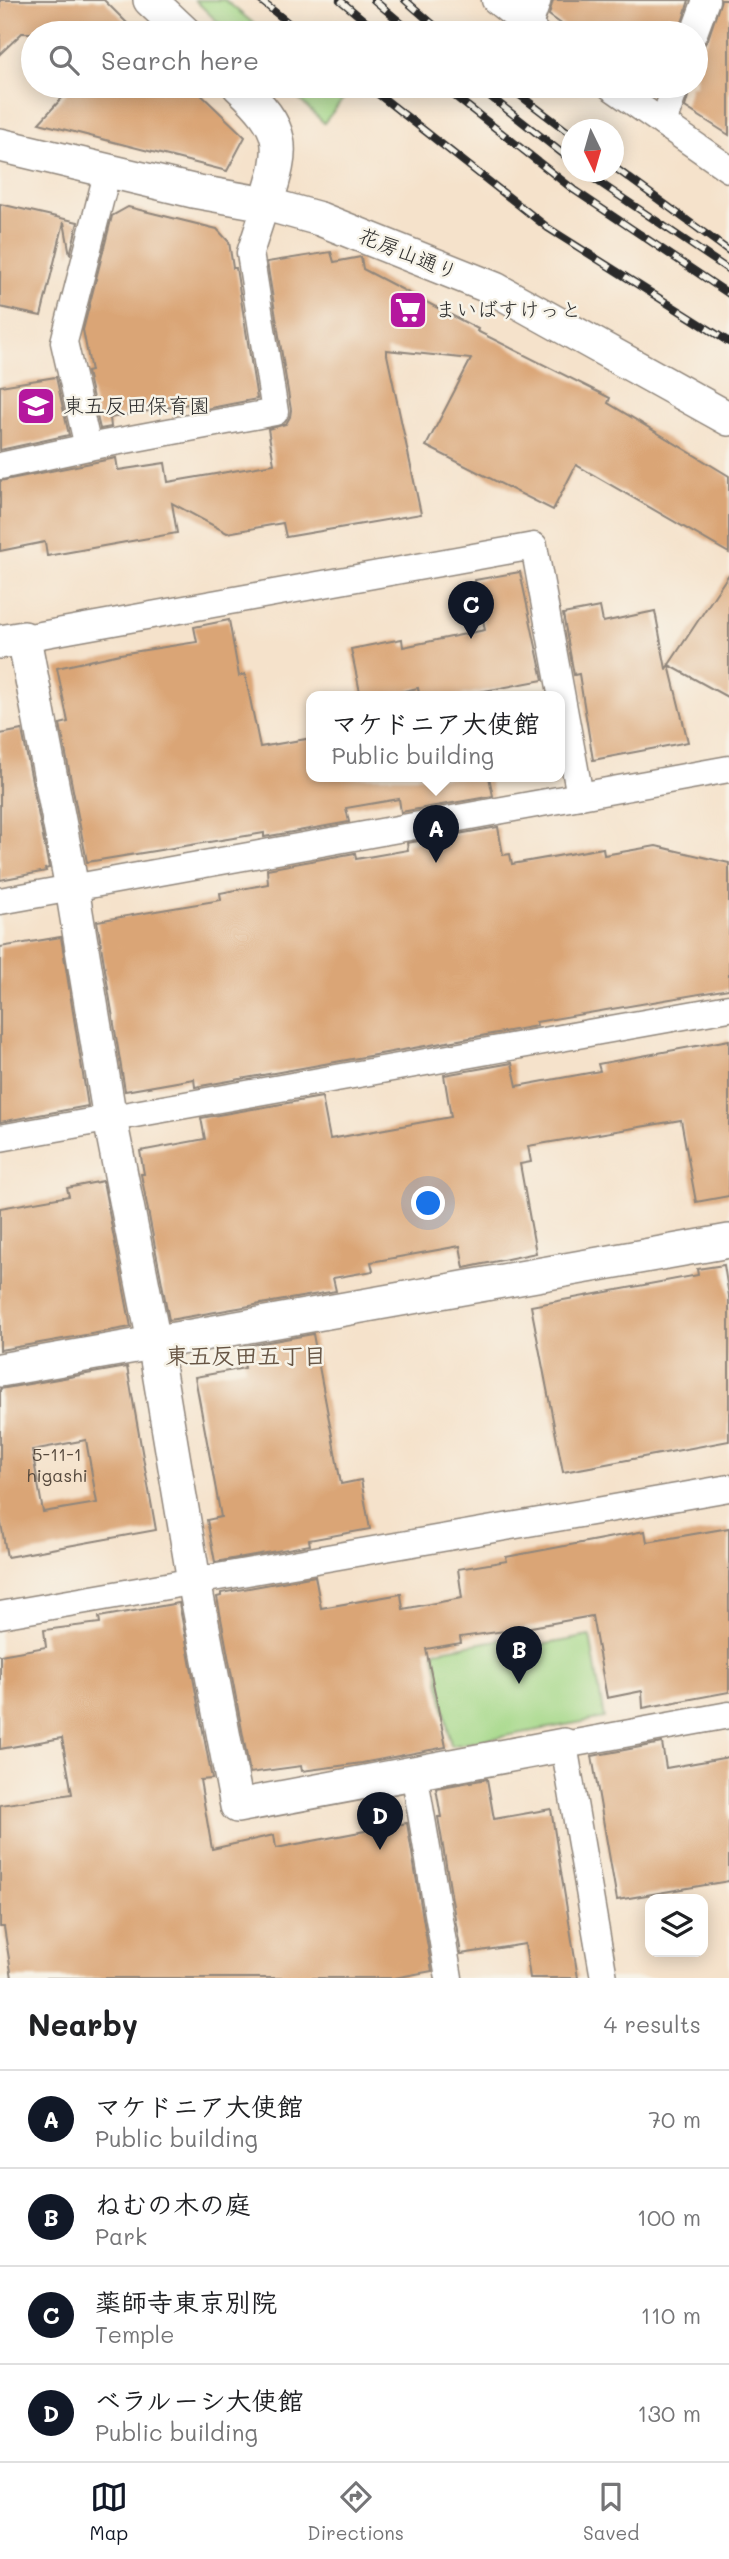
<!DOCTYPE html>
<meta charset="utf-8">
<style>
body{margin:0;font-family:Mali,"Klee One",sans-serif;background:#f6f6f6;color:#202124}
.controls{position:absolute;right:21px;bottom:21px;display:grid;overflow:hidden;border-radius:14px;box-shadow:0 4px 18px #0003}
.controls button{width:63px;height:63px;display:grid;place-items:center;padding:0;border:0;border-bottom:2px solid #e0e0e0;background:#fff;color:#202124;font:35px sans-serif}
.compass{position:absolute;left:561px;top:119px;width:63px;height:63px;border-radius:50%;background:#fff;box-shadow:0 4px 18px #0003;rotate:175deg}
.you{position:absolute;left:429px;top:1204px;width:24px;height:24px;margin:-18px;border:5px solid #fff;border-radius:50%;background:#1a73e8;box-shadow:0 0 0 10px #1a73e833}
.badge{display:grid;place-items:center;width:46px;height:46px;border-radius:50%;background:#111827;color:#fff;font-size:23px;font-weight:700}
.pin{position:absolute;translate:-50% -58px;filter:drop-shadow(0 2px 4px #0008)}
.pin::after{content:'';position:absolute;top:37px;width:24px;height:21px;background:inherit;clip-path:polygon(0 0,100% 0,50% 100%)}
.popup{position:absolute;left:306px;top:691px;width:259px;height:91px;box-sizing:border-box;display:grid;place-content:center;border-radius:14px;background:#fff;filter:drop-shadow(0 2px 5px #0005);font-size:23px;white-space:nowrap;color:#757577}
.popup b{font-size:26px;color:#202124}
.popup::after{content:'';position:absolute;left:50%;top:100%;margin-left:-14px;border:14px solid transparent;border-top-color:#fff}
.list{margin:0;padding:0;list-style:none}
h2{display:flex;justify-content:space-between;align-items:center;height:91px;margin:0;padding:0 28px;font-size:30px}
h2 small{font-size:23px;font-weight:400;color:#757577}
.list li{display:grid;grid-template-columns:46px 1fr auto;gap:21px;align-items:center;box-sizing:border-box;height:98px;padding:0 28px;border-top:2px solid #e0e0e0}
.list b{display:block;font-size:26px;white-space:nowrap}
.list p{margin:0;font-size:23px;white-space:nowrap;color:#757577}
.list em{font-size:23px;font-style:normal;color:#757577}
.icon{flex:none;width:38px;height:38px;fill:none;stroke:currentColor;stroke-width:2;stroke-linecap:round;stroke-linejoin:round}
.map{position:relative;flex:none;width:729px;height:1978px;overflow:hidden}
.search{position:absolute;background:#fff;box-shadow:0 4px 18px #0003;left:21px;right:21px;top:21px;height:77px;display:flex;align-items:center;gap:18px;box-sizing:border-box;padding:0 24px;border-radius:38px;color:#757577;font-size:26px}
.sheet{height:483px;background:#fff}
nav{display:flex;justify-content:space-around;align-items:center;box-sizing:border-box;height:98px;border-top:2px solid #e0e0e0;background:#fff;font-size:19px;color:#757577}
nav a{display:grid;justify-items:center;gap:4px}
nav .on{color:#111827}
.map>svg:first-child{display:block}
.green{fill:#a4d888;stroke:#68825a;stroke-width:2}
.building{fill:#daa576;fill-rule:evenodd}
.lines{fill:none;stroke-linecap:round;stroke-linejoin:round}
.minor-casing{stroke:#90867b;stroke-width:29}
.tertiary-casing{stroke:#90867b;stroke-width:36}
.minor{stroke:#fff;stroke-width:26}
.tertiary{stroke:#fff;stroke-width:33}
.rail-casing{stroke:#2b2b2b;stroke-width:8}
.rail{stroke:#f7f3e8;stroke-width:5;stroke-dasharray:16;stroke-linecap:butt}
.labels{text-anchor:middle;stroke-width:5;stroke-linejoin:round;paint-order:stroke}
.number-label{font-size:18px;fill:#574a3e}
.street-label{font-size:21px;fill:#2b2b2b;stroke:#f7f3e8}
.poi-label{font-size:21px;fill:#2b2b2b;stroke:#f7f3e8;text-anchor:start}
.neighbourhood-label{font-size:23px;font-weight:bold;fill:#685645;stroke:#f7f3e8}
</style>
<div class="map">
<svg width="729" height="1978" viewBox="0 0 729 1978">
<rect width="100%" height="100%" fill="#f7f3e8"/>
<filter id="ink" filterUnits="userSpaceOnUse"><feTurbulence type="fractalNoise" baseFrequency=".0143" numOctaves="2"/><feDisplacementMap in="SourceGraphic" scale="14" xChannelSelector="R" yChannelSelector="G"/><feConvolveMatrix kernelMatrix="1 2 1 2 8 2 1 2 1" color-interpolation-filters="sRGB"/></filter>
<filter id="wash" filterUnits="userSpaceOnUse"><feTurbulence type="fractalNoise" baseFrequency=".00686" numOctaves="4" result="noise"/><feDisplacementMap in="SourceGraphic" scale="28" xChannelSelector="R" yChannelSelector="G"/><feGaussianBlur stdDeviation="1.57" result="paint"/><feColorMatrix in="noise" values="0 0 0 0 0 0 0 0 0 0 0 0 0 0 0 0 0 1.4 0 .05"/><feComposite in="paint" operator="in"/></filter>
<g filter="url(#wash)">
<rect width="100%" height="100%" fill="#f5e2cb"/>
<g class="green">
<path d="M195 0H225L265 33H229Z"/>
<path d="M285 86H328L343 99 324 123Z"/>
<path d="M590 1636 604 1718 451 1746 434 1651 516 1637 519 1649Z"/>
</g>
<g id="blocks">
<g class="building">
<path d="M0 0H104L137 33H22L0 54Z"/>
<path d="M553 0H689L679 33H574L549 15Z"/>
<path d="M721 0H729V135L685 107 691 86H696V49L704 45 708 39Z"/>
<path d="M73 86H192L245 137 227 171 39 123Z"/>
<path d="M0 204 78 222 70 255 64 222 41 316 0 307Z"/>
<path d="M128 207 217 229 229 242 233 268H236L257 399 190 412 188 404 110 418 111 427 100 429 87 372 91 371 83 330 112 216Z"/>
<path d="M331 252 334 262 361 257 363 269 478 329 477 331 610 398 608 403 729 476V553L576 465 553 510 426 446 471 359 386 350 421 514 286 537 283 523 227 533 172 503 177 533 47 556 45 542 0 551V481L116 458 118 470 165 463 168 482 274 464 268 429 286 424 290 417 291 410 267 262Z"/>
<path d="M56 377 69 435 0 450V386Z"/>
<path d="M520 572 543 680 452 697H420L418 688 376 697H361L351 649 402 639 403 647 485 630 475 580Z"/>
<path d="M729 574V698L669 665 688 742 593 760 579 674 574 675 563 614 600 607 603 622 655 611 666 669Z"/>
<path d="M229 620 239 676 245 674 260 747 312 738V777H489L493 796 401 812 399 799 346 808 349 822 264 837V833L87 862 60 724 68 722 57 668 120 654 197 642 194 627Z"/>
<path d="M22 730 49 868 45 869 46 871 0 880V734Z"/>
<path d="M498 827 503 855 510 854 512 864 603 848 604 855 656 846 729 863V989L536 1022 537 1026 195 1087 194 1079 125 1091 97 921 221 900 220 893 268 884 267 869 355 853 356 859 408 850 407 843Z"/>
<path d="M61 937 88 1106 0 1122V947Z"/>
<path d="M729 1040V1196L696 1202 681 1120 528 1146 531 1162 520 1164 536 1253 464 1268 460 1246 371 1262 373 1271 333 1278 336 1291 169 1320 141 1174H144L140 1151 205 1139 201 1118 322 1097 330 1139 451 1117 444 1075 512 1063 517 1086 600 1071 598 1064Z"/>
<path d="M103 1181 131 1327 0 1350V1208L69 1196 67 1188Z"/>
<path d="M724 1265 729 1296V1441L563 1472 531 1306 698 1275 697 1269Z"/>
<path d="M313 1334 341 1484 361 1480 370 1529 309 1540 310 1545 215 1562 207 1520 221 1517 195 1377 245 1368 241 1347Z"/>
<path d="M127 1367 156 1530 7 1557 0 1518V1389ZM86 1440 97 1503 43 1512 32 1450Z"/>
<path d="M729 1528V1692L643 1708 642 1691 607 1698 592 1616 520 1629 460 1637 461 1643 426 1649 446 1747 362 1763 302 1771 301 1766 250 1773 217 1597 221 1596V1593L315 1576 321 1608 401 1594 403 1609 462 1598 458 1569 507 1561 506 1557 645 1531 647 1542Z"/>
<path d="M179 1603 212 1779 200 1780 212 1849 274 1835 276 1848 407 1823 432 1971 394 1978H12L4 1927H0V1805L72 1794 62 1738 0 1749V1655L46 1647 44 1630 100 1623 99 1617Z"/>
<path d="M662 1743 666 1768 729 1757V1881L617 1900 592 1756Z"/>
<path d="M487 1779 494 1819 551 1809 578 1978H530L525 1944 461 1954 438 1817H441L436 1788Z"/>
</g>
</g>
</g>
<g filter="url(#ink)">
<use href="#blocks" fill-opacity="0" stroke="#90867b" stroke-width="2"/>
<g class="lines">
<g class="minor-casing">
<g id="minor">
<path d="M495 0 536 33"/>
<path d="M694 33 706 0"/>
<path d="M610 86 729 169"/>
<path d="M663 123 676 86"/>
<path d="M108 170 64 342 88 447 275 412 250 253 266 204"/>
<path d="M0 466 88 447"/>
<path d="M24 638 534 546 580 796"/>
<path d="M0 901 729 769"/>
<path d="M0 1138 729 1008"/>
<path d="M0 1615 729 1488"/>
<path d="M414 1772 449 1978"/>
<path d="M604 1978 564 1745 729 1715"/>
</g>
</g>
<g class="tertiary-casing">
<g id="tertiary">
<path d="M150 0 185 33"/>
<path d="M525 26 534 0"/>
<path d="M239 86C286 130 285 145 266 204"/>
<path d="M0 145 193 191 266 204 320 219 495 289 729 419"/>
<path d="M0 642 24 638 72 888 110 1119 154 1342 194 1581 237 1806 564 1745"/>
<path d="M0 1370 729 1241"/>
</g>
</g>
<use href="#minor" class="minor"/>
<use href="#tertiary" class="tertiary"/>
<g class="rail-casing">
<g id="rail">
<path d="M260 0 301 33"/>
<path d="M340 0 379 33"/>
<path d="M374 0 413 33"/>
<path d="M405 0 443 33"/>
<path d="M368 86 548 228 729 342"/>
<path d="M442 86 574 190 729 294"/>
<path d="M477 86 572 161"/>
<path d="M508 86 572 135"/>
<path d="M614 167 729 251"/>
<path d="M584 172 729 270"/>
</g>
</g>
<use href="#rail" class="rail"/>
</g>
</g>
<defs>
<g id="supermarket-square" transform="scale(2.0125)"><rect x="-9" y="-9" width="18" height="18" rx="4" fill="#b5179e" stroke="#f7f3e8"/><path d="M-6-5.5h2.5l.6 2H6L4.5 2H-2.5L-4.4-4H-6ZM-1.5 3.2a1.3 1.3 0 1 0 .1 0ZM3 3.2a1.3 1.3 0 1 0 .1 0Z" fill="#fff"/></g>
<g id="school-square" transform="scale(2.0125)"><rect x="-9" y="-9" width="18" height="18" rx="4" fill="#b5179e" stroke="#f7f3e8"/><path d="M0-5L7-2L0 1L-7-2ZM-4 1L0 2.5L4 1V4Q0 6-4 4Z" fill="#fff"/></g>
</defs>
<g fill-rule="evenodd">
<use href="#supermarket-square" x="408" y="310"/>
<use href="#school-square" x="36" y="406"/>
</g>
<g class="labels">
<g class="number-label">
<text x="57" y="1461">5-11-1<tspan x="57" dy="21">higashi</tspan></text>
</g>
<g class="street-label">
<text transform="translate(408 254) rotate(22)" y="7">花房山通り</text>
</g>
<g class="poi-label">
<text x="435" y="317">まいばすけっと</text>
<text x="63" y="413">東五反田保育園</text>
</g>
<g class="neighbourhood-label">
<text x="246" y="1364">東五反田五丁目</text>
</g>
</g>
</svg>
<div class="controls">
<button><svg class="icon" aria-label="layers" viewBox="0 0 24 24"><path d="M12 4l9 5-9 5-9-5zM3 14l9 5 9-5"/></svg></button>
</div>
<svg class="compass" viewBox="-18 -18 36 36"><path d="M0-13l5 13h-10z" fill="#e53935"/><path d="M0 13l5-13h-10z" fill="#757577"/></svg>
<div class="you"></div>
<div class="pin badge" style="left:436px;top:863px">A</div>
<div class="popup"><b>マケドニア大使館</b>Public building</div>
<div class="pin badge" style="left:519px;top:1684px">B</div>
<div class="pin badge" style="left:471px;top:639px">C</div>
<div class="pin badge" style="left:380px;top:1850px">D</div>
<div class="search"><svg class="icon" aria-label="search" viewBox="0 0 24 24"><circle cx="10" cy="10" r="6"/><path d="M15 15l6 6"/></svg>Search here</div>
</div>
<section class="sheet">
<h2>Nearby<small>4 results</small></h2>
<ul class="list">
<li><span class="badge">A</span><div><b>マケドニア大使館</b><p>Public building</p></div><em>70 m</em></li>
<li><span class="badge">B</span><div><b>ねむの木の庭</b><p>Park</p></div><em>100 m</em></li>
<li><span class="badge">C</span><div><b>薬師寺東京別院</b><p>Temple</p></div><em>110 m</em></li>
<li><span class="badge">D</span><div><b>ベラルーシ大使館</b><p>Public building</p></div><em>130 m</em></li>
</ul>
</section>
<nav>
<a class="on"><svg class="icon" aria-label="map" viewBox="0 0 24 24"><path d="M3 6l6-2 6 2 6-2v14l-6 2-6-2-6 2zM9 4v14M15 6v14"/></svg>Map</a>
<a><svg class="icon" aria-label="directions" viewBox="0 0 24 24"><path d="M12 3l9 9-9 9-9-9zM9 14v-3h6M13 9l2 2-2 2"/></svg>Directions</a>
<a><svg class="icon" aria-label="saved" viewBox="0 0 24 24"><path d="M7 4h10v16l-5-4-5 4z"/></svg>Saved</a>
</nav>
